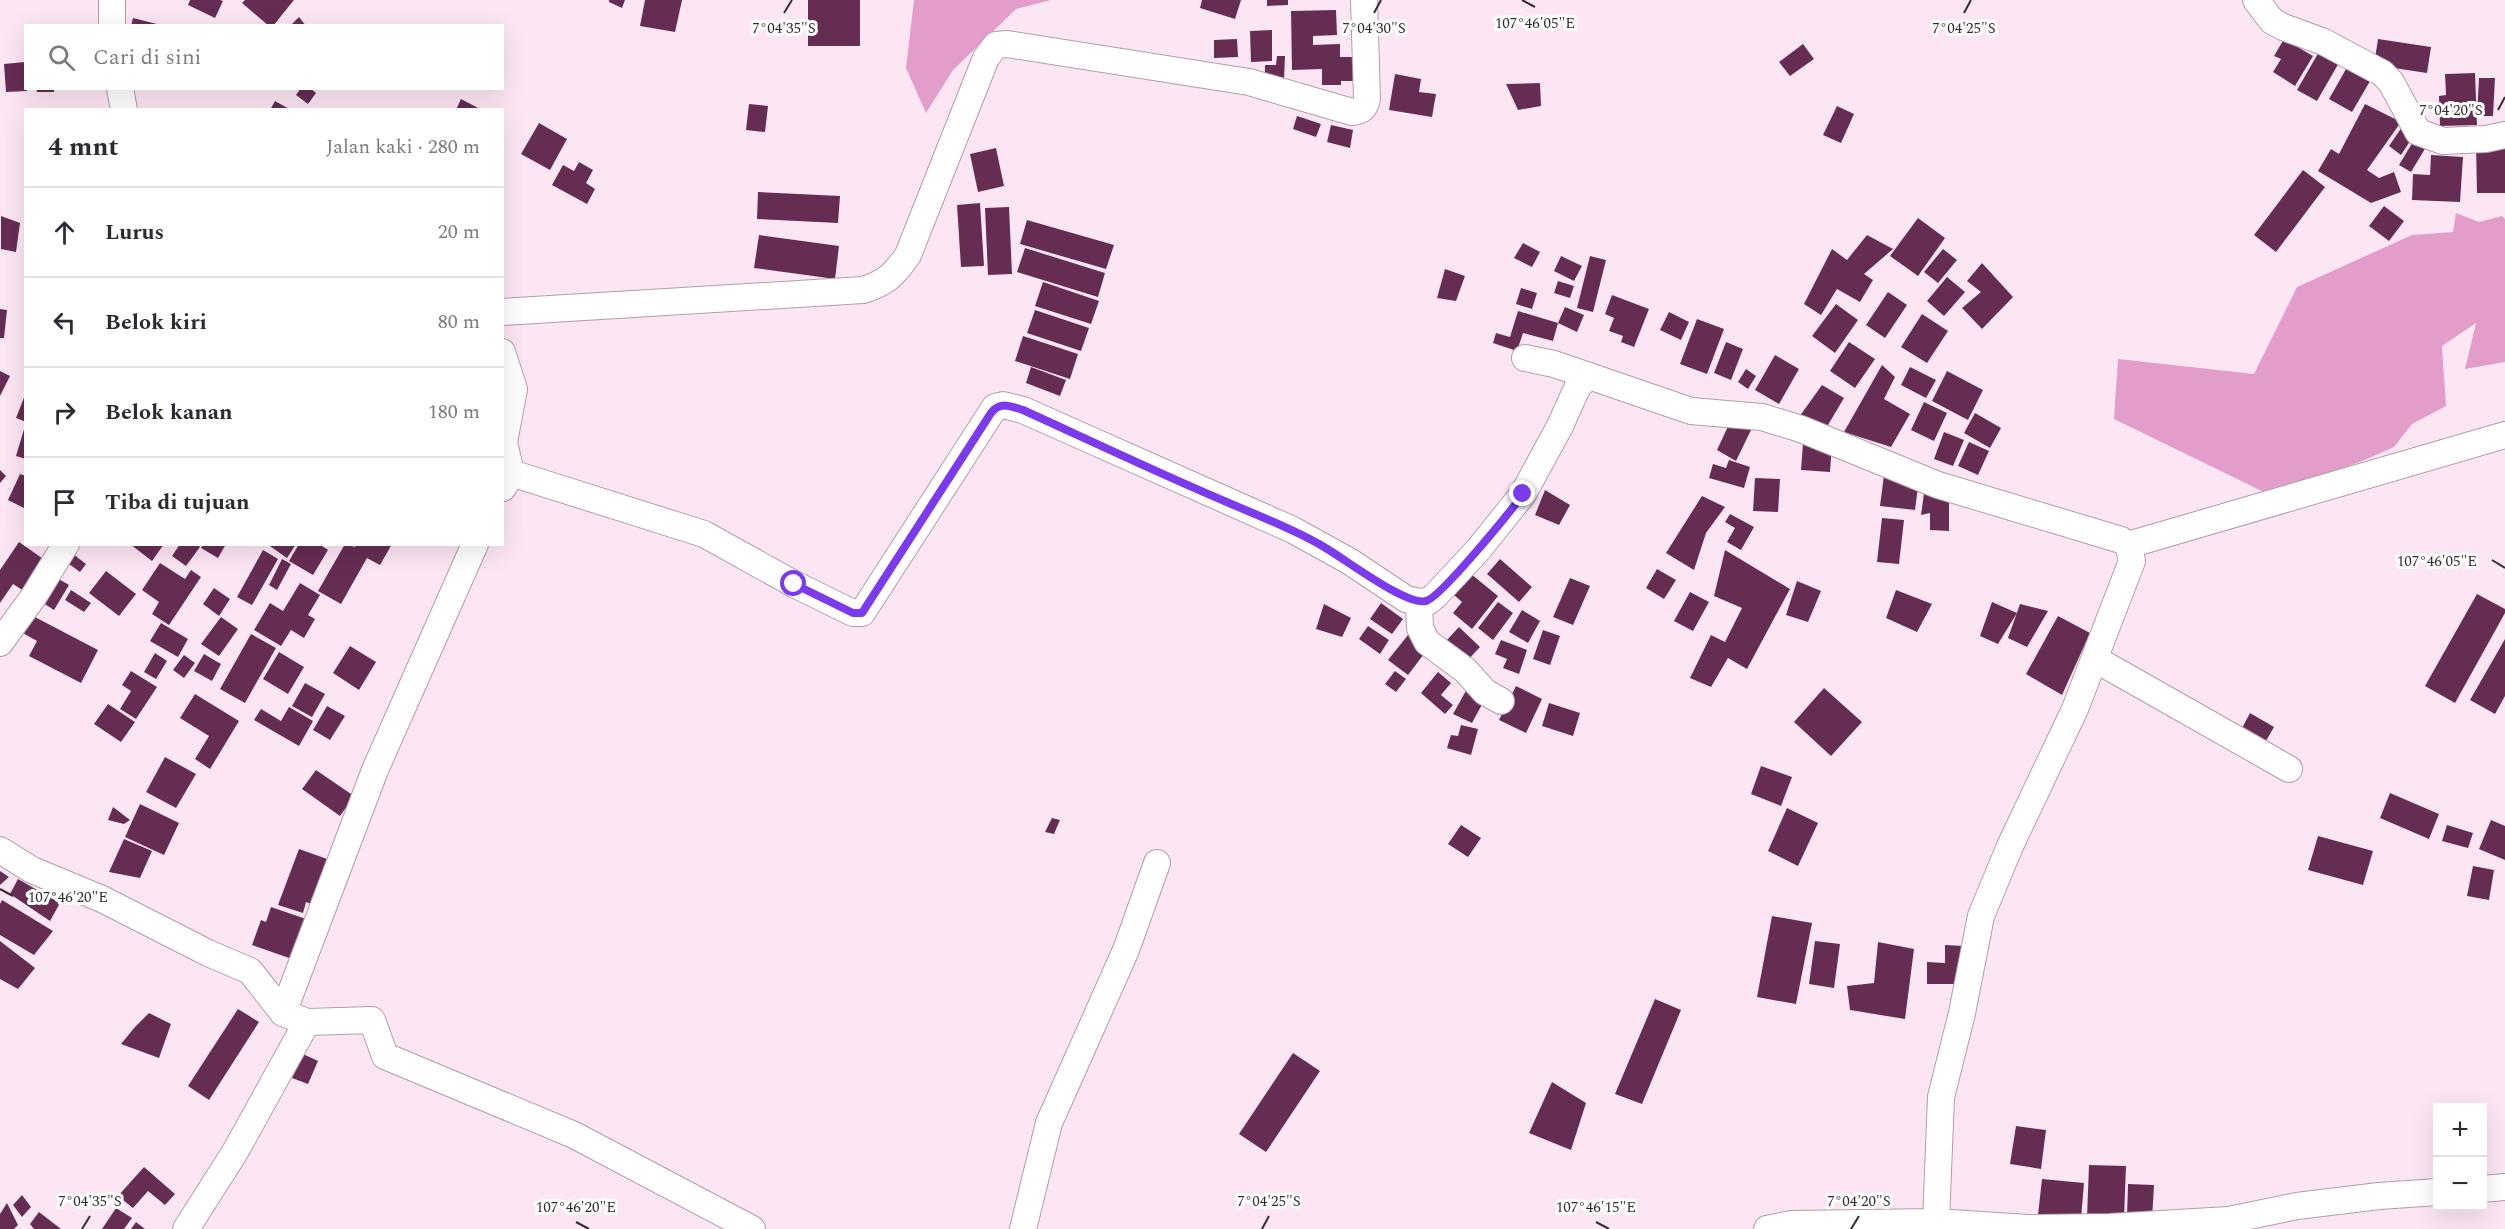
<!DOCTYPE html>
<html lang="id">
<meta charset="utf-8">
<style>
body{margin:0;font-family:Spectral,serif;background:#f7f7f7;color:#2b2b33}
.controls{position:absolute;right:18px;bottom:18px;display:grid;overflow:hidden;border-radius:0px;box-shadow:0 6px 24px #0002}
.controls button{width:54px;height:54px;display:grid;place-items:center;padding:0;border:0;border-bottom:2px solid #e1e1e2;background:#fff;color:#2b2b33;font:30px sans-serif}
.stop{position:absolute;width:18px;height:18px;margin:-14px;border:4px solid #7c3aed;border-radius:50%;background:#fff}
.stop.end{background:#7c3aed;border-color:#fff;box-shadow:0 2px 6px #0008}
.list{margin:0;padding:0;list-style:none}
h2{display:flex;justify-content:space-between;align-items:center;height:78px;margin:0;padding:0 24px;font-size:26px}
h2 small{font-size:20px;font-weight:400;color:#7c7c81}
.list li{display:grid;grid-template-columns:39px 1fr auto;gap:18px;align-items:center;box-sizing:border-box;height:90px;padding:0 24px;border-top:2px solid #e1e1e2}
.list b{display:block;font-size:22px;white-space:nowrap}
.list em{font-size:20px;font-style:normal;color:#7c7c81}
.icon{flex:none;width:33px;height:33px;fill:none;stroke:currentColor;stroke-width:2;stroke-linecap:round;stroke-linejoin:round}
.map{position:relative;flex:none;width:2505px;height:1229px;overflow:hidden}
.search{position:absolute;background:#fff;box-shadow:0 6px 24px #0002;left:24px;top:24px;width:480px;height:66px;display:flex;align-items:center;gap:15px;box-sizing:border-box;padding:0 21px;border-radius:0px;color:#7c7c81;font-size:22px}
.panel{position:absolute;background:#fff;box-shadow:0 6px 24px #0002;left:24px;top:108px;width:480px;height:438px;border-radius:0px}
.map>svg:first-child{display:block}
.forest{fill:#e29ec9}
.building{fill:#662d53}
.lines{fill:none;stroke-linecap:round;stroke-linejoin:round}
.minor-casing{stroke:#b29daa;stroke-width:28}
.minor{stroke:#fff;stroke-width:26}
.route{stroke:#7c3aed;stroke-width:8}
.ticks{fill:none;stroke:#352c31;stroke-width:2}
.ticks-label{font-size:15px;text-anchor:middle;fill:#352c31;stroke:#fff;stroke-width:6;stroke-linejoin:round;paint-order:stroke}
</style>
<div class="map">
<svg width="2505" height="1229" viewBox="0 0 2505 1229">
<rect width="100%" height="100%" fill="#fde6f4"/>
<g class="forest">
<path d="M914 0H1051L1016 9 953 70 926 113 906 68Z"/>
<path d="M2456 213 2479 222 2502 216 2505 219V362L2465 369 2476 323 2442 346 2446 406 2412 424 2394 447 2360 462 2268 494 2114 419 2118 359 2254 374 2297 287 2412 235 2453 232Z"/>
</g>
<g class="building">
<path d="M190 0H220L223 1 215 18 188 5Z"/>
<path d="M245 0H294L273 26H269L242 3Z"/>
<path d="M609 0H625L622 8 609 2Z"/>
<path d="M645 0H682L675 32 640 26Z"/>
<rect x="808" y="0" width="52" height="46"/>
<path d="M1202 0H1241L1235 19 1200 8Z"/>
<path d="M1267 0H1288V5L1267 6Z"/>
<path d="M1336 10 1337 35 1313 36V45L1340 44V57H1353V81H1341V85H1322V69L1292 70 1291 11Z"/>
<path d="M299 17 306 26H290Z"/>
<path d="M133 18 161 25V26H131Z"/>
<path d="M1272 30V61L1251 62 1250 31Z"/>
<path d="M1237 39 1238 57 1214 58V40Z"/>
<path d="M2284 39 2313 56 2295 86 2273 72 2281 59 2274 56Z"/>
<path d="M2378 39 2431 47 2427 73 2374 65Z"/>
<path d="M2324 43 2344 54 2317 101 2297 90Z"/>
<path d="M1803 44 1814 59 1790 76 1779 62Z"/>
<path d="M1277 56H1285L1284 80 1265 79V65H1276Z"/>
<path d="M25 62 27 91 6 92 4 64Z"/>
<path d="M2350 62 2373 76 2352 112 2329 99Z"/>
<path d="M2475 73 2477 125 2440 126 2439 96 2446 95 2445 74Z"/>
<path d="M1395 74 1421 79 1419 92 1436 94 1432 117 1389 110Z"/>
<path d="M2479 78H2495L2493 116H2477Z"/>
<path d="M1540 83 1541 106 1518 110 1506 84Z"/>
<path d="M36 88H54V92H37Z"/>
<path d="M301 88H310L316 93 308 104 296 95Z"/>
<path d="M461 99 482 110H456Z"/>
<path d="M275 101 291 110H270Z"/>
<path d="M749 104 768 106 765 132 746 130Z"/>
<path d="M2365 104 2401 122 2367 170 2379 178 2394 172 2401 192 2371 203 2318 171 2331 149 2339 154Z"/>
<path d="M1837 106 1854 114 1841 143 1823 135Z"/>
<path d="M1297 116 1321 124 1316 137 1293 129Z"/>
<path d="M539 123 567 139 550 170 521 154Z"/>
<path d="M1331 125 1353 130 1350 148 1327 142Z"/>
<path d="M2402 127 2414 135 2401 155 2389 146Z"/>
<path d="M2417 135 2429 142 2411 172 2399 165Z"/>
<path d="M2505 143V193H2477L2476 144Z"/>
<path d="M996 148 1004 186 978 192 970 154Z"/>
<path d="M2431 155 2463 157 2460 202 2412 200 2413 174 2430 175Z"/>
<path d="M579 162 593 170 586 183 595 189 587 204 552 185 563 165 574 171Z"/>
<path d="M2303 170 2325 187 2276 252 2254 235Z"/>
<path d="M758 192 840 196 838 223 757 219Z"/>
<path d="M980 203 984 266 961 267 957 205Z"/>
<path d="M2384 206 2404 221 2389 241 2369 226Z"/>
<path d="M1009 207 1012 274 988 275 985 208Z"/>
<path d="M1 216 20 223 16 252 1 249Z"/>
<path d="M1918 218 1945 238 1918 276 1890 256Z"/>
<path d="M1027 220 1114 245 1106 269 1020 244Z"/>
<path d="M759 235 839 246 835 279 754 268Z"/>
<path d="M1867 235 1893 249 1864 274 1873 280 1860 302 1837 289 1821 315 1804 304 1832 249 1847 260Z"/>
<path d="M1523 243 1540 252 1532 267 1514 258Z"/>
<path d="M1025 248 1105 273 1098 297 1017 272Z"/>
<path d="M1943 249 1957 260 1938 283 1924 272Z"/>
<path d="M1561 256 1582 266 1574 281 1554 271Z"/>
<path d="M1590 256 1606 260 1593 312 1577 308Z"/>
<path d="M1982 263 2013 297 1982 329 1962 308 1981 292 1967 281Z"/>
<path d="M1445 269 1465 276 1456 301 1437 298Z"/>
<path d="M1947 277 1965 292 1944 316 1927 301Z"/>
<path d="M1558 281 1574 286 1570 298 1554 293Z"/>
<path d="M1043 282 1099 301 1091 324 1035 306Z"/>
<path d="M1521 288 1537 293 1532 309 1516 304Z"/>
<path d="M1888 292 1907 305 1885 338 1866 325Z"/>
<path d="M1612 295 1649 309 1634 347 1621 342 1623 336 1609 331 1614 318 1605 314Z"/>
<path d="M1836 304 1858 320 1835 353 1812 336Z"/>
<path d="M1565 307 1584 315 1577 332 1558 323Z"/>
<path d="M0 309 7 310 4 338H0Z"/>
<path d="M1035 310 1089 328 1081 351 1027 333Z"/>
<path d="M1518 311 1558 323 1553 341 1523 333 1517 351 1493 343 1496 333 1510 337Z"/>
<path d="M1669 312 1689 322 1681 340 1660 330Z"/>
<path d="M1922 314 1948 331 1927 363 1901 347Z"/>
<path d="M1697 319 1724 329 1707 374 1680 364Z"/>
<path d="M1023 336 1078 354 1070 379 1015 361Z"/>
<path d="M1726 342 1743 349 1731 380 1714 373Z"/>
<path d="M1849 342 1875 359 1855 388 1830 371Z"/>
<path d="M1775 355 1799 369 1779 404 1755 390Z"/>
<path d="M1882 365 1895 377 1884 399 1910 414 1891 447 1844 432Z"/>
<path d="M1031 367 1066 380 1060 396 1026 383Z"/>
<path d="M1910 367 1936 380 1926 398 1901 385Z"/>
<path d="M1746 369 1756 376 1748 389 1738 382Z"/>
<path d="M0 371 10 376 0 396Z"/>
<path d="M1947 371 1983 390 1968 420 1932 401Z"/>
<path d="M1822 385 1844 398 1825 430 1799 417Z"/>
<path d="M25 395H26V422L16 418Z"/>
<path d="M1924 402 1947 413 1934 441 1911 430Z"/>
<path d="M1975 413 2001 428 1990 448 1964 433Z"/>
<path d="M1731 420 1751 430 1736 461 1717 450Z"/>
<path d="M25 426H26V459L16 456Z"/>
<path d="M1944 432 1964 440 1953 466 1934 459Z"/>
<path d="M1969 442 1989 451 1978 475 1958 466Z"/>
<path d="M1803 443 1832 444 1830 472 1801 470Z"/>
<path d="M1729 460 1750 467 1744 488 1709 478 1713 464 1726 468Z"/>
<path d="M0 470 6 476 0 483Z"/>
<path d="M20 474 26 476V509L8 500Z"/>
<path d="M1884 475 1919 479 1915 510 1880 506Z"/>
<path d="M1755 478 1780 479 1778 512 1753 511Z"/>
<path d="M1545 490 1570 505 1559 525 1535 515Z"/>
<path d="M1924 493 1949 497V531L1930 530V513L1921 515Z"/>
<path d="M1702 496 1725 507 1706 533 1694 570 1666 553Z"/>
<path d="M1730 514 1754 527 1741 550 1727 542 1735 528 1725 522Z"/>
<path d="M1882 518 1904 520 1899 564 1877 562Z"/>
<path d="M19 542 49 563 27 593 13 584 0 603V570Z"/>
<path d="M130 544H164L152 561Z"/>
<path d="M180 544H197L200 547 186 566 172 556Z"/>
<path d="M203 544H226L218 558 201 548Z"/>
<path d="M267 544H296L287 558Z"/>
<path d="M299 544H319L328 550 313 575 289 561Z"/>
<path d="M345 544 355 547 356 544H392L380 565 367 558 341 604 318 591Z"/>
<path d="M263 550 278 559 252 605 237 597Z"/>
<path d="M1725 550 1790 589 1747 669 1728 658 1711 687 1690 678 1711 635 1725 642 1742 608 1714 596Z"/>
<path d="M69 551 86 564 80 572 62 559Z"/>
<path d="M282 559 291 564 277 590 269 585Z"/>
<path d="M1500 559 1532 587 1519 602 1487 574Z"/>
<path d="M160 563 185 579 191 570 201 577 169 625 152 614 159 602 142 590Z"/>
<path d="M1657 569 1676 580 1664 599 1646 588Z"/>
<path d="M106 571 136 594 119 616 89 593Z"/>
<path d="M1471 574 1498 596 1472 629 1453 613 1462 602 1454 595Z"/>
<path d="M52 575 69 585 54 610 37 599Z"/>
<path d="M1570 578 1590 586 1573 625 1553 617Z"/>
<path d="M1797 581 1821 591 1808 622 1786 615Z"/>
<path d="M300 583 320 595 308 615 315 619 304 638 291 630 281 646 254 630 270 603 283 611Z"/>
<path d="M214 588 230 599 219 616 203 604Z"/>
<path d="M71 590 91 603 84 612 65 600Z"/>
<path d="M1896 590 1932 604 1917 632 1886 618Z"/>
<path d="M1690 592 1709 602 1693 631 1674 621Z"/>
<path d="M2477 594 2505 609V613L2455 703 2425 686Z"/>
<path d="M1498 602 1513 613 1493 640 1478 628Z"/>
<path d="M1992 602 2017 613 1998 644 1980 636Z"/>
<path d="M1381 603 1403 619 1392 634 1370 619Z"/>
<path d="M1324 604 1351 618 1342 637 1316 629Z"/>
<path d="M2020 604 2048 611 2027 647 2008 638Z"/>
<path d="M1522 610 1540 621 1528 643 1509 632Z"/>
<path d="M31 615 98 650 81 683 29 656 37 641 21 632Z"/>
<path d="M2058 616 2090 633 2062 695 2026 674Z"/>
<path d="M221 617 238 629 219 656 201 644Z"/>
<path d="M161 623 188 639 178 657 150 641Z"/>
<path d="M1368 626 1389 640 1380 654 1359 639Z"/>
<path d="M1459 627 1480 647 1466 662 1445 642Z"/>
<path d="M1543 630 1560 636 1550 665 1533 659Z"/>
<path d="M251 634 276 648 245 703 220 689Z"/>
<path d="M1408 635 1427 650 1408 675 1388 660Z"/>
<path d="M2505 639V696L2495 714 2470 700Z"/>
<path d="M1501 640 1527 650 1519 674 1503 668 1507 659 1495 654Z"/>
<path d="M350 646 376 662 359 690 333 673Z"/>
<path d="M279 652 304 667 288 694 263 679Z"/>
<path d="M155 653 167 661 156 679 144 672Z"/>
<path d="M204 654 221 664 212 681 194 671Z"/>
<path d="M184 655 195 663 184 678 173 670Z"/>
<path d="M131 671 157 687 136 719 120 709 131 691 122 685Z"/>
<path d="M1395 671 1406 679 1396 692 1385 684Z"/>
<path d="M1438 672 1451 683 1441 695 1453 705 1445 714 1421 693Z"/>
<path d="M305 683 325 694 312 717 292 706Z"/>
<path d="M1516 686 1542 699 1526 733 1499 720Z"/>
<path d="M1824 688 1862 722 1831 756 1794 722Z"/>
<path d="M1467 689 1485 699 1472 723 1453 714Z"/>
<path d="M195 694 239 721 210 769 195 759 209 736 180 718Z"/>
<path d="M1549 703 1580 713 1573 736 1542 726Z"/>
<path d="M108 704 135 722 121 742 94 724Z"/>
<path d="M327 706 345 716 330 740 313 730Z"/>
<path d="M289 707 313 721 299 746 254 720 261 709 281 721Z"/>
<path d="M2250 713 2274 727 2263 746 2239 734Z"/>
<path d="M1461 725 1478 729 1471 755 1447 748 1451 735 1458 736Z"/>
<path d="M165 757 196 774 176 808 146 792Z"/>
<path d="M1761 766 1792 777 1781 806 1751 794Z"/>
<path d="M316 770 354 796 340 816 302 789Z"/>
<path d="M2390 793 2439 814 2429 839 2380 818Z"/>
<path d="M140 804 179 823 164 855 125 837Z"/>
<path d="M113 807 130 820 124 824 108 820Z"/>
<path d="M1787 808 1818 823 1798 866 1768 851Z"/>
<path d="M1052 818 1060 820 1054 834 1045 832Z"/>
<path d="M2491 820 2505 826V860L2479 849Z"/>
<path d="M1461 825 1481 838 1468 857 1448 844Z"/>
<path d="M2447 825 2473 833 2468 848 2442 841Z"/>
<path d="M2318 836 2373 851 2363 885 2308 870Z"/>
<path d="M124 839 152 851 140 878 109 872Z"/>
<path d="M299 849 330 860 314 905 306 902 303 913 278 905Z"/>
<path d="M2473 866 2494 870 2489 900 2467 896Z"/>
<path d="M0 871 9 877 0 885Z"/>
<path d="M18 879 60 903 50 921 10 894Z"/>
<path d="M2 900 53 931 34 955 0 935V904Z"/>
<path d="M271 907 306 919 292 959 252 945 261 920 266 922Z"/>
<path d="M1772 916 1812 923 1796 1004 1757 997Z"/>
<path d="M0 941 35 968 18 989 0 979Z"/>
<path d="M1815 941 1840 944 1834 988 1809 984Z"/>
<path d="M1878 942 1914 949 1905 1019 1850 1010 1847 986 1874 983Z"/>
<path d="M1945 945 1964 946 1963 984H1927V962L1945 963Z"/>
<path d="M1655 999 1681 1010 1642 1104 1615 1094Z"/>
<path d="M238 1009 259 1022 209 1100 188 1086Z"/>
<path d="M149 1013 171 1024 159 1058 121 1044 135 1027Z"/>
<path d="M1293 1053 1320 1071 1266 1152 1239 1134Z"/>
<path d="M303 1054 318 1061 308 1084 292 1078Z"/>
<path d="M1552 1082 1586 1103 1571 1150 1529 1133Z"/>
<path d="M2016 1126 2046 1130 2041 1169 2010 1164Z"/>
<path d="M2089 1165 2126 1166 2124 1218 2087 1217Z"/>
<path d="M144 1167 175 1194 165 1205 148 1191 133 1208 118 1196Z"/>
<path d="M2042 1179 2084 1183 2081 1219 2038 1215Z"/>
<path d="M2128 1184 2154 1185 2152 1219 2127 1217Z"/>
<path d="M22 1195 31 1207 22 1217 13 1205Z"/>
<path d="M7 1203 18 1225 14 1229H0V1214Z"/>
<path d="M116 1208 132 1218 124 1229H102Z"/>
<path d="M39 1212 61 1229H34L30 1224Z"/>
<path d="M136 1222 145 1229H131Z"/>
</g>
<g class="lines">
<g class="minor-casing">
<g id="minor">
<path d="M112 0V26"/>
<path d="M2256 0 2272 21 2283 27 2324 42 2382 73 2391 82 2418 132 2443 141 2486 139 2505 135"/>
<path d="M120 88 124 110"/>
<path d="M502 312 863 290C886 283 894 275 908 255L986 58 996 45 1007 44 1249 82 1352 112C1362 111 1365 108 1367 99L1364 0"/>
<path d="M502 352 514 389 504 442 511 473 503 488"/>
<path d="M1525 358 1554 364 1589 376"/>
<path d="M511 473 704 534 794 584 853 613H862L991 413 995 407 1003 405 1023 410 1293 530 1349 561 1406 599 1419 602 1429 601 1435 596 1478 550 1523 494 1560 426 1578 386 1589 376 1691 411 1762 417 1801 429 1938 485 2121 540 2128 545 2132 561 2075 709 2010 846 1981 916 1962 1013 1941 1097 1936 1222"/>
<path d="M2128 545 2505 435"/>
<path d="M1419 602 1420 628 1427 642 1465 670 1485 692 1501 701"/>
<path d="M0 643 34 596 66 544"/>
<path d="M2095 659 2289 769"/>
<path d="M0 850 32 870 102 899 208 953 250 971 283 1013 307 1022 372 1020 385 1056 574 1135 752 1229"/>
<path d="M283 1013 375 770 475 544"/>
<path d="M2482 1189 2505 1187"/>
<path d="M186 1229 235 1152 307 1022"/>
<path d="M1023 1229 1049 1123 1126 950 1157 863"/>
<path d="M1767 1229 1791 1224 1936 1222 2027 1228 2109 1227 2229 1220 2297 1206 2379 1196 2438 1192"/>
</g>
</g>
<use href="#minor" class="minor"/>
</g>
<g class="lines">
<path class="route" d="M794 584 853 613H862L991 413C1000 401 1010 406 1023 410 1091 441 1160 474 1229 503 1261 517 1294 529 1324 547 1345 559 1406 606 1426 601 1440 598 1511 511 1523 494"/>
</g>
<path class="ticks" d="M1522 0 1535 7M784 13 792 0M1374 13 1381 0M1964 13 1971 0M2498 110 2505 97M2492 560 2505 568M0 889 13 896M576 1222 589 1229M1596 1222 1609 1229M82 1229 90 1216M1262 1229 1269 1216M1851 1229 1859 1216"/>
<g class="ticks-label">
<text x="1535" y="28">107°46'05"E</text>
<text x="784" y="33">7°04'35"S</text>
<text x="1374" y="33">7°04'30"S</text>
<text x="1964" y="33">7°04'25"S</text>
<text x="2451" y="115">7°04'20"S</text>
<text x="2437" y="566">107°46'05"E</text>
<text x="68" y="902">107°46'20"E</text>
<text x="90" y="1206">7°04'35"S</text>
<text x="1269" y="1206">7°04'25"S</text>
<text x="1859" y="1206">7°04'20"S</text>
<text x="576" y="1212">107°46'20"E</text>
<text x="1596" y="1212">107°46'15"E</text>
</g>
</svg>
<div class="controls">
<button>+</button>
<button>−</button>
</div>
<div class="stop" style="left:794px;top:584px"></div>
<div class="stop end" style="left:1523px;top:494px"></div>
<div class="search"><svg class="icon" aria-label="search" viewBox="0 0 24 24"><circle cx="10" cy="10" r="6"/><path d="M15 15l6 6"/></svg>Cari di sini</div>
<section class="panel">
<h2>4 mnt<small>Jalan kaki · 280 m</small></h2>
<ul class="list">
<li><svg class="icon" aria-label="ahead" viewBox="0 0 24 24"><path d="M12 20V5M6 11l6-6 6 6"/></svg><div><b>Lurus</b></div><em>20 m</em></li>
<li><svg class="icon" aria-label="left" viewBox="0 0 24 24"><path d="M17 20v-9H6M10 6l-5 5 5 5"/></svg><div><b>Belok kiri</b></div><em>80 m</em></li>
<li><svg class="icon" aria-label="right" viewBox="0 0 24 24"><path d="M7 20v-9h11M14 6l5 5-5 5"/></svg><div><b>Belok kanan</b></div><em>180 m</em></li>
<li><svg class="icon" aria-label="arrive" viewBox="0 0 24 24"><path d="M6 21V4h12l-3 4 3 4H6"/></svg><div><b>Tiba di tujuan</b></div></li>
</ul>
</section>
</div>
